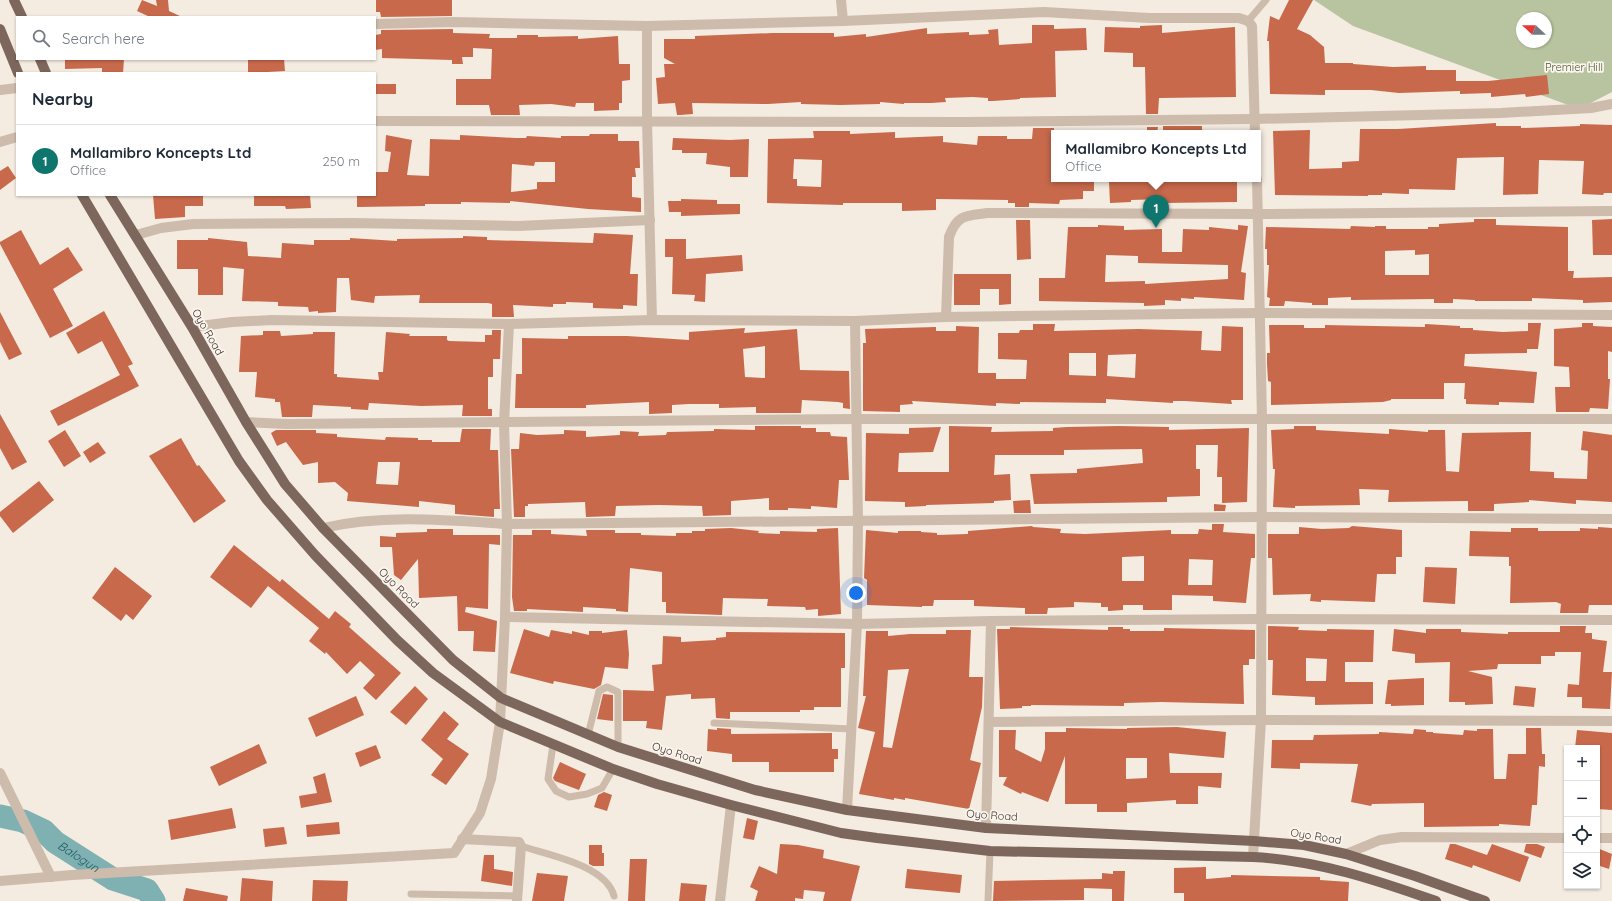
<!DOCTYPE html>
<meta charset="utf-8">
<style>
body{margin:0;font-family:Quicksand,sans-serif;background:#f2f2f3;color:#1f2937}
.controls{position:absolute;right:12px;bottom:12px;display:grid;overflow:hidden;border-radius:0px;box-shadow:0 1px 3px #0004}
.controls button{width:36px;height:36px;display:grid;place-items:center;padding:0;border:0;border-bottom:1px solid #e0e1e3;background:#fff;color:#1f2937;font:20px sans-serif}
.compass{position:absolute;left:1516px;top:12px;width:36px;height:36px;border-radius:50%;background:#fff;box-shadow:0 1px 3px #0004;rotate:292deg}
.you{position:absolute;left:856px;top:593px;width:14px;height:14px;margin:-10px;border:3px solid #fff;border-radius:50%;background:#1a73e8;box-shadow:0 0 0 6px #1a73e833}
.badge{display:grid;place-items:center;width:26px;height:26px;border-radius:50%;background:#0f766e;color:#fff;font-size:13px;font-weight:700}
.pin{position:absolute;translate:-50% -33px;filter:drop-shadow(0 1px 2px #0008)}
.pin::after{content:'';position:absolute;top:21px;width:14px;height:12px;background:inherit;clip-path:polygon(0 0,100% 0,50% 100%)}
.popup{position:absolute;left:1051px;top:130px;width:210px;height:52px;box-sizing:border-box;display:grid;place-content:center;border-radius:0px;background:#fff;filter:drop-shadow(0 1px 3px #0005);font-size:13px;white-space:nowrap;color:#747a83}
.popup b{font-size:15px;color:#1f2937}
.popup::after{content:'';position:absolute;left:50%;top:100%;margin-left:-8px;border:8px solid transparent;border-top-color:#fff}
.list{margin:0;padding:0;list-style:none}
h2{display:flex;justify-content:space-between;align-items:center;height:52px;margin:0;padding:0 16px;font-size:17px}
h2 small{font-size:13px;font-weight:400;color:#747a83}
.list li{display:grid;grid-template-columns:26px 1fr auto;gap:12px;align-items:center;box-sizing:border-box;height:72px;padding:0 16px;border-top:1px solid #e0e1e3}
.list b{display:block;font-size:15px;white-space:nowrap}
.list p{margin:0;font-size:13px;white-space:nowrap;color:#747a83}
.list em{font-size:13px;font-style:normal;color:#747a83}
.icon{flex:none;width:22px;height:22px;fill:none;stroke:currentColor;stroke-width:2;stroke-linecap:round;stroke-linejoin:round}
.map{position:relative;flex:none;width:1612px;height:901px;overflow:hidden}
.search{position:absolute;background:#fff;box-shadow:0 1px 3px #0004;left:16px;top:16px;width:360px;height:44px;display:flex;align-items:center;gap:10px;box-sizing:border-box;padding:0 14px;border-radius:0px;color:#747a83;font-size:15px}
.panel{position:absolute;background:#fff;box-shadow:0 1px 3px #0004;left:16px;top:72px;width:360px;height:124px;border-radius:0px}
.map>svg:first-child{display:block}
.green{fill:#b8c4a0;fill-rule:evenodd}
.lines{fill:none;stroke-linecap:round;stroke-linejoin:round}
.river{stroke:#7fb0b2;stroke-width:23}
.building{fill:#c8694b;fill-rule:evenodd}
.lane{stroke:#cdbbac;stroke-width:7}
.street{stroke:#cdbbac;stroke-width:10}
.primary{stroke:#7d675c;stroke-width:10}
.labels{text-anchor:middle;stroke-width:3.5;stroke-linejoin:round;paint-order:stroke}
.park-label{font-size:11px;fill:#4a5a2e;stroke:#fbf5ee}
.street-label{font-size:11px;fill:#3b302b;stroke:#fbf5ee}
.water-label{font-size:12px;font-style:italic;fill:#1f5a5e;stroke:#fbf5ee}
</style>
<div class="map">
<svg width="1612" height="901" viewBox="0 0 1612 901">
<rect width="100%" height="100%" fill="#f4ebe1"/>
<path class="green" d="M1314 0H1612V92L1579 109 1353 26ZM1522 18H1546V42H1522Z"/>
<g class="lines">
<path class="river" id="s1" d="M0 816 23 821 44 831 55 842 113 879 147 890 154 901"/>
</g>
<g class="building">
<path d="M142 0 157 6 156 0H168L169 11 182 17H150L137 11Z"/>
<path d="M376 0H452V16L381 17 380 12H376Z"/>
<path d="M1289 0H1313L1297 29 1310 35 1324 47 1325 63H1353V64L1393 67 1426 66V70H1456V81H1488L1547 75 1549 94 1526 97 1525 94 1491 97V93L1460 94V91L1399 93 1371 90H1325V95L1270 94 1269 41H1267L1270 16 1279 20Z"/>
<path d="M1032 25H1054V29L1086 28 1087 50 1055 51 1056 97 1020 98V99L993 101H988V98L973 97 945 98 946 102 931 103H904V104L880 102V104L840 105 801 104V102L768 104 692 103 693 114 680 115H677L675 103 658 104 656 78 665 77 664 64H675L664 58V39H695V36L773 33H834V37L866 34V37L927 28V34L969 32V35L989 34 988 30 998 29 999 45 1032 43Z"/>
<path d="M1162 25V33L1235 27 1236 97 1159 98 1158 114H1146L1145 67H1133V53L1104 52 1105 27 1140 28V26Z"/>
<path d="M453 29V33L490 34 489 38H517V35H538V37L578 36V39L618 36 619 64H630V80L622 81V103H619V110L594 111V103H576L575 107 551 104 519 105 520 115H491L489 105H456V79H491L492 49 473 48V57H462L463 64H452V60L382 58V49L375 50V35L381 34V30Z"/>
<path d="M65 59H124L123 73H102V68L65 69Z"/>
<path d="M248 59H284L285 71 248 73Z"/>
<rect x="375" y="84" width="21" height="10"/>
<path d="M1496 123V126H1521V128L1580 126V124L1612 125V193H1604L1603 195 1582 194 1584 161 1539 160 1538 194 1503 195 1504 157 1457 158 1455 190 1409 189V194L1382 193V195H1368V196L1275 195 1273 131 1310 130 1309 169 1342 168V162L1359 161 1360 129H1398Z"/>
<rect x="1163" y="126" width="39" height="7"/>
<path d="M1147 127H1158L1157 133H1147Z"/>
<path d="M1033 128H1054V179H1094V191H1083V199L1060 200 1059 204 1029 203V207H1015V203H1008V200L936 199V210L902 211V203H843V205L767 203 768 139 814 138 813 131H850V134L895 132V138L943 136V142L977 145 978 136H1007V139H1032ZM794 159 822 160 821 187 797 186V179H793Z"/>
<path d="M590 134H618V141H639L640 168H635L636 177H632V197L641 198V212L588 209 510 201V203L461 202V204H425V206L357 207V195H375V172H388L391 152 385 151 386 135 412 140 407 175 429 176 430 139 460 140V135L515 138H526L527 136 561 138V136H589ZM535 162H555V182H537V189L511 192 512 164 534 166Z"/>
<path d="M673 138 730 140 749 139 748 177H730V167L706 164 707 153H682V150H672Z"/>
<path d="M8 166 16 178 0 190V171Z"/>
<path d="M1136 179H1237V202L1165 203 1164 199 1131 200V202L1110 203 1109 182 1136 181Z"/>
<path d="M153 195H203V206H185V217L155 219Z"/>
<path d="M254 195H310L311 208 286 209 285 206H254Z"/>
<path d="M681 199 717 200V204H740V214L681 216V212H669L668 201H681Z"/>
<path d="M1474 219H1496V225L1568 227V271H1574L1573 278 1612 277V302L1583 303V300L1532 298V301H1475V300L1453 299V303H1434V299L1351 300V297L1328 298V305H1312V303L1285 301 1284 306H1269L1270 298 1267 297 1269 265H1267V249H1265L1266 227 1350 229 1351 226 1375 227V226H1386V229H1428V227H1439V224L1474 222ZM1415 250V255L1429 254V275H1385V251Z"/>
<path d="M1612 219V255H1593L1592 220Z"/>
<path d="M1016 220H1030L1031 259 1017 260Z"/>
<path d="M1098 225 1124 226V230L1162 229V252H1182L1183 229 1209 230V227L1238 230V225L1248 226 1241 272 1246 273 1244 300 1194 297V299L1181 298V301L1165 300V305L1144 306V303L1039 301V278H1065L1068 227H1098ZM1106 255 1138 256V263L1228 265V279L1145 284V281L1105 282Z"/>
<path d="M21 230 40 265 68 247 83 270 53 289 73 326 50 338 0 244V242Z"/>
<path d="M594 233 633 235 630 274H638L637 306 623 305V309L593 308V303L566 302V304H553V307L513 305 514 317H492V304L488 303H419L420 295 375 296 374 303 351 300 349 278H337L336 312 318 313V311L309 312 308 307 278 306V302L242 301 244 269 223 267V295H198V269H177V240H208V238L247 242 248 256 281 258 282 243 314 245V240H350V238L397 241V239L463 238V236L487 237V240L593 243Z"/>
<path d="M665 239H686V259L742 255 743 271 706 274 705 302 694 301 695 295 672 294 673 257H665Z"/>
<path d="M954 274H1011V304L999 305V289H980V305H954Z"/>
<path d="M104 311 133 364 128 366 139 386 58 426 50 411 120 375 102 341 78 354 66 333Z"/>
<path d="M0 312 22 354 9 360 0 342Z"/>
<path d="M1528 323H1541L1538 349H1527V353L1465 354 1464 366 1537 372 1534 403 1499 402V405L1466 404V399H1464L1465 383H1444V399H1391V400L1383 402 1271 405V382L1268 381 1267 364V353H1270L1269 325H1304V328H1325V325L1425 327V324L1460 326V328H1473V330L1503 332 1528 331Z"/>
<path d="M1582 323H1593V326L1612 327V352L1608 351V379H1610L1608 409 1590 408 1589 412H1556L1555 387H1570L1569 367 1554 366V329L1582 327Z"/>
<path d="M1033 324H1055L1054 331 1138 329 1202 331 1201 350 1221 351 1222 326 1243 327V400H1231L1232 404 1185 401H1173V403L1106 399V403L1020 402V404L996 403V406L912 401 913 404 900 405V412L863 411V343H866L865 329 936 327V331H956V326L979 327 978 373H996V379H1026L1027 360 998 359V333H1019L1020 330H1033ZM1069 353H1096V376L1069 375ZM1136 354 1135 378 1107 376 1108 355Z"/>
<path d="M745 328 744 333 797 329 800 370 849 371 850 409 843 408V403L838 402 802 400 801 413H756V407L719 408V404H689L672 405V413L649 414V402L586 405V408H515L516 374H522V338L568 339V336H627L689 340V332ZM765 346V378L745 377 743 349Z"/>
<path d="M492 330H501L500 359H493V377H488V409H492V416H462L463 405 421 406 369 403 368 410 351 409V407L313 405 312 417H282L280 402H275V399L255 397 257 372H239L241 336 263 335V331H280L281 336 313 334V332H335L334 374H337V377L379 380 378 372H383L386 332 410 334 409 336H447V340L449 341 485 342V335H492Z"/>
<path d="M0 414 27 462 12 470 0 448Z"/>
<path d="M755 426H801V428H816V432H830L831 436 847 437 849 480H839L837 508 811 506V509L788 508V510H769V498L731 501V515L703 516 702 506 659 505 616 506 615 516 586 517 585 502 528 504V506H525V517H514L511 449H519L520 433 537 435 564 434V430L586 431V437L620 435V431L639 432 638 436 666 435 667 432 714 431V429L755 430Z"/>
<path d="M949 426 992 427 991 432 1053 431V428L1067 427 1118 426 1169 427V430L1249 428 1247 502 1222 503V477H1217L1218 445H1196V469H1200V496L1167 497V502L1034 504 1030 474 1077 473V469L1143 463 1142 449 1064 450V455H995L994 475 1010 474 1011 500 994 501V503L926 505V506L905 507V502L865 501 866 433 909 434V428L941 427 933 452 899 453 898 472H949Z"/>
<path d="M1294 426H1316V430L1389 434V429L1428 432V430H1445L1446 471 1459 472 1462 433 1531 432 1530 471 1554 472V478L1587 479 1588 451 1581 450 1583 431 1612 435V502L1576 500V504L1529 500V502L1494 504V511H1468V501L1388 502 1389 490 1359 489 1360 505 1295 506V508L1273 507 1275 469H1273L1271 430 1294 429Z"/>
<path d="M462 429H491L490 450H498L500 509H494V517L455 514V505L419 501V507L347 501 348 493 335 482 318 483V462L303 465 286 442 277 446 271 433 276 430H316V433L337 434V437L385 440 386 437 418 438V440H432V442H460ZM378 462H400L398 485 376 484Z"/>
<path d="M65 430 81 456 64 467 48 441Z"/>
<path d="M181 438 197 466 199 465 226 501 194 523 149 456Z"/>
<path d="M98 442 106 453 90 463 83 452Z"/>
<path d="M39 481 54 500 13 533 0 516V512Z"/>
<path d="M1030 500 1031 513H1014L1013 501Z"/>
<path d="M1214 504 1226 505 1225 511H1214Z"/>
<path d="M1212 524H1224L1223 532 1255 534V558H1251L1246 603 1213 601V596L1172 595V610H1143V605H1123V610L1108 611V607H1101V603L1074 602V607L1048 608 1047 614H1025V608L974 606V600H934L933 606H922V607L867 605V580L864 578 866 530 898 533V531H921V532L937 533V535L968 534V531L1032 526 1033 527 1061 529 1060 533 1085 534 1171 530V534H1198L1199 529 1212 530ZM1144 556V581H1122V557ZM1189 559 1213 560 1212 585H1188Z"/>
<path d="M1352 526 1402 530V557H1396V574H1377L1375 602 1321 600V602L1310 601 1311 594 1273 595 1272 558H1268V534H1299V527L1322 529 1349 528Z"/>
<path d="M1598 527 1612 528V605H1589L1588 613H1560L1561 604 1556 602 1510 603 1511 566H1509V557L1469 556 1470 531 1511 532V528H1538V531H1580V528L1598 529Z"/>
<path d="M731 528 759 531 758 533 780 534V531L817 532V529L838 528 841 614 818 616V609L806 610 805 607 767 606 768 599 723 598 722 615 666 613V602H662V572L630 568 628 612 616 611V609L583 607V612L527 609V611H514L512 597 513 535H532V530H551V534L587 536 586 530H615V533H641V535L676 536V533H692V531H705V529Z"/>
<path d="M427 529H453V535H500V545L489 544 488 609 466 607 465 612 497 621 495 652 473 651 474 631H458L457 596 419 598 418 559 401 580 394 575 392 547H380V536L396 537V533L427 532Z"/>
<path d="M234 545 280 582 282 579 329 619 335 611 351 624 349 627 401 673 376 700 363 688 375 675 360 661 347 674 326 652 325 654 309 641 319 628 268 586 251 608 210 577Z"/>
<path d="M115 567 152 596 133 620 126 614 121 621 92 598Z"/>
<path d="M1425 567 1457 568 1455 604 1423 602Z"/>
<path d="M1268 626 1299 627 1298 630 1327 631V629L1374 630 1373 662H1345V682H1373V704L1315 705V697L1272 695 1273 660H1268ZM1306 658 1327 659 1326 681H1306Z"/>
<path d="M1560 626H1586L1585 633H1592V639L1607 641 1603 672H1612L1610 709 1582 708V697H1567L1568 684 1579 685 1581 652H1555V656H1541V664H1498L1497 669 1468 671 1492 677 1493 704 1465 705V702H1449L1450 662 1415 663V654L1392 651 1394 629 1426 633V629H1461V632L1508 634V632H1560Z"/>
<path d="M1010 627 1108 630V627H1123V629H1130V631H1164V628L1255 630V659H1249V665H1243L1244 704 1161 702 1124 703V706L1031 705V706H1022V708L1000 709 997 629H1010Z"/>
<path d="M524 629 549 637 551 630 572 634V631L589 635V631H602V633L627 630 629 654 628 669 605 667 601 685 594 689 554 681 553 684 510 673Z"/>
<path d="M946 630H971L969 677H983L982 707 970 760 981 763 969 809 905 798V800L894 798V800L859 794 875 732 858 728 866 696H863L866 631H888V636L910 634H946ZM909 669 892 748 883 747 888 670Z"/>
<path d="M726 632 845 633V668H841V707H814V710H800V712H730V719L716 718 715 698 691 699V694L666 696 662 730 646 728 647 721H623V690L654 691 652 665 662 664 663 636 681 637V642L716 640V638L726 637Z"/>
<path d="M1424 678V705L1391 706V704H1385L1388 680Z"/>
<path d="M415 686 428 699 406 725 390 712Z"/>
<path d="M1515 686 1536 688 1534 707 1513 705Z"/>
<path d="M603 694 613 695V721L597 719Z"/>
<path d="M356 696 364 715 316 737 308 718Z"/>
<path d="M444 711 459 724 447 739 469 754 446 785 431 775 443 759 421 740Z"/>
<path d="M1177 727 1226 732 1224 758 1169 753 1170 773H1222L1221 788 1198 786V804H1176V800L1127 803V812H1097V804H1065V756L1048 802 1022 792 1021 794 1003 785 1007 777H999V730H1016L1015 749 1041 762 1045 749V732H1066V728L1127 729V728ZM1126 758H1147V778L1126 779Z"/>
<path d="M717 728 731 729V734L832 733V749H838V759H834V772H769V762H732V754L707 751 708 729 717 730Z"/>
<path d="M1526 728H1541L1542 754H1545V767L1539 766 1537 805H1532L1530 826 1499 824V826L1424 827V803L1372 804 1371 806 1351 802 1358 764 1300 763V769L1271 768 1272 740H1313L1314 735 1379 734V732L1413 734 1414 729 1426 730V732H1433V733L1463 735 1464 730 1477 731V729H1493L1494 779H1506L1508 754H1526Z"/>
<path d="M1577 730 1612 733V810L1597 809V748H1575Z"/>
<path d="M259 744 267 763 219 786 210 767Z"/>
<path d="M376 745 381 758 360 767 355 753Z"/>
<path d="M560 762 586 774 579 790 555 781 553 778Z"/>
<path d="M325 773 332 802 301 808 299 796 317 793 313 777Z"/>
<path d="M604 792 612 795 607 811 594 807 598 795Z"/>
<path d="M232 808 236 828 171 840 168 820Z"/>
<path d="M747 818 758 821 754 840 743 838Z"/>
<path d="M339 822 340 834 307 837 306 825Z"/>
<path d="M284 827 287 844 265 847 263 829Z"/>
<path d="M780 844 798 845 824 850 823 858 860 866 851 901H823L825 892 804 890 803 899 795 898V901H755L758 891 750 887 759 866 777 874Z"/>
<path d="M1450 844H1455L1487 855 1492 844 1529 857 1520 882 1473 865 1472 868 1445 859Z"/>
<path d="M1526 844H1537L1545 847 1541 858 1524 852Z"/>
<path d="M589 845H602V853H604V866H593L589 864Z"/>
<path d="M1597 848 1612 854 1609 869 1597 865Z"/>
<path d="M484 855H494V869L513 872 512 886 481 881Z"/>
<path d="M630 859H647L645 901H628Z"/>
<path d="M1206 867V879L1231 877V875L1320 877V880L1349 882 1348 901H1184V893H1174V868Z"/>
<path d="M907 869 962 875 960 893 905 888Z"/>
<path d="M1113 871H1125L1124 901H1112V889L1084 888V900L993 901 994 881 1102 879V873L1113 874Z"/>
<path d="M537 873 568 876 564 901H532Z"/>
<path d="M242 878 273 881 272 901H240Z"/>
<path d="M313 880 348 881 347 901H312Z"/>
<path d="M681 883 707 885 705 901H679Z"/>
<path d="M186 888 228 896 227 901H183Z"/>
</g>
<g class="lines">
<g class="lane">
<path d="M1248 21 1266 0"/>
<path d="M714 723 852 729"/>
<path d="M588 735 599 691 607 687 618 692V747"/>
<path d="M553 745 548 779 556 791 569 797 587 794 602 788 613 769"/>
<path d="M521 846C548 855 606 865 614 896"/>
<path d="M411 894 517 896"/>
<path d="M988 901 990 851"/>
</g>
<g class="street">
<path d="M841 0 843 21"/>
<path d="M375 24 453 22 647 26 843 21 1044 12 1149 18H1239L1248 21 1252 26 1255 133"/>
<path d="M647 26V121L652 320"/>
<path d="M0 90 17 88"/>
<path d="M375 121 968 122 1255 119 1501 113 1591 108 1612 104"/>
<path d="M0 142 17 137"/>
<path d="M136 235 161 228 193 224 352 223 518 226 650 220"/>
<path d="M946 317 949 237C957 214 966 216 987 213L1258 214 1612 211"/>
<path d="M192 327 232 322 272 320 509 324 652 320 855 321 946 317 1260 313 1612 315"/>
<path d="M246 422 286 424 857 419H1612"/>
<path d="M323 528C383 514 446 520 507 524L1260 517 1612 519"/>
<path d="M505 617 857 624 991 621 1261 619 1612 620"/>
<path d="M989 722 1261 720 1612 721"/>
<path d="M0 773 51 877"/>
<path d="M847 810 857 624 858 522 855 321"/>
<path d="M986 828 991 621"/>
<path d="M1597 838H1612"/>
<path d="M462 839 519 842 521 846 517 901"/>
<path d="M1346 854 1380 840 1402 837 1567 838"/>
<path d="M1253 857 1261 720 1262 420 1257 179"/>
<path d="M0 881 72 875 454 853 480 813 491 779 500 722 505 617 507 524 504 423 509 324"/>
<path d="M720 901 731 805"/>
</g>
<g class="primary">
<path d="M14 0 22 17"/>
<path d="M0 29 18 73"/>
<path d="M40 59 46 73"/>
<path d="M82 195 239 461 267 500 315 555 397 640 433 673 500 722 613 769 657 784 731 805 841 833 877 838 990 851 1253 857C1317 860 1376 880 1436 901"/>
<path d="M110 195 192 327 246 422 285 484 323 528 453 660 501 698 618 747 755 790 847 810 986 828 1254 841 1304 845 1346 854 1415 876 1485 901"/>
</g>
</g>
<g class="labels">
<g class="park-label">
<text x="1574" y="71">Premier Hill</text>
</g>
<g class="street-label">
<text transform="translate(208 332) rotate(60)" y="4">Oyo Road</text>
<text transform="translate(399 588) rotate(45)" y="4">Oyo Road</text>
<text transform="translate(677 753) rotate(17)" y="4">Oyo Road</text>
<text transform="translate(992 815) rotate(4)" y="4">Oyo Road</text>
<text transform="translate(1316 836) rotate(9)" y="4">Oyo Road</text>
</g>
<g class="water-label">
<text dy="4" stroke="none"><textPath href="#s1" startOffset="90">Balogun</textPath></text>
</g>
</g>
</svg>
<div class="controls">
<button>+</button>
<button>−</button>
<button><svg class="icon" aria-label="locate" viewBox="0 0 24 24"><circle cx="12" cy="12" r="6"/><path d="M12 2v4M12 18v4M2 12h4M18 12h4"/></svg></button>
<button><svg class="icon" aria-label="layers" viewBox="0 0 24 24"><path d="M12 4l9 5-9 5-9-5zM3 14l9 5 9-5"/></svg></button>
</div>
<svg class="compass" viewBox="-18 -18 36 36"><path d="M0-13l5 13h-10z" fill="#e53935"/><path d="M0 13l5-13h-10z" fill="#747a83"/></svg>
<div class="you"></div>
<div class="pin badge" style="left:1156px;top:228px">1</div>
<div class="popup"><b>Mallamibro Koncepts Ltd</b>Office</div>
<div class="search"><svg class="icon" aria-label="search" viewBox="0 0 24 24"><circle cx="10" cy="10" r="6"/><path d="M15 15l6 6"/></svg>Search here</div>
<section class="panel">
<h2>Nearby<small></small></h2>
<ul class="list">
<li><span class="badge">1</span><div><b>Mallamibro Koncepts Ltd</b><p>Office</p></div><em>250 m</em></li>
</ul>
</section>
</div>
